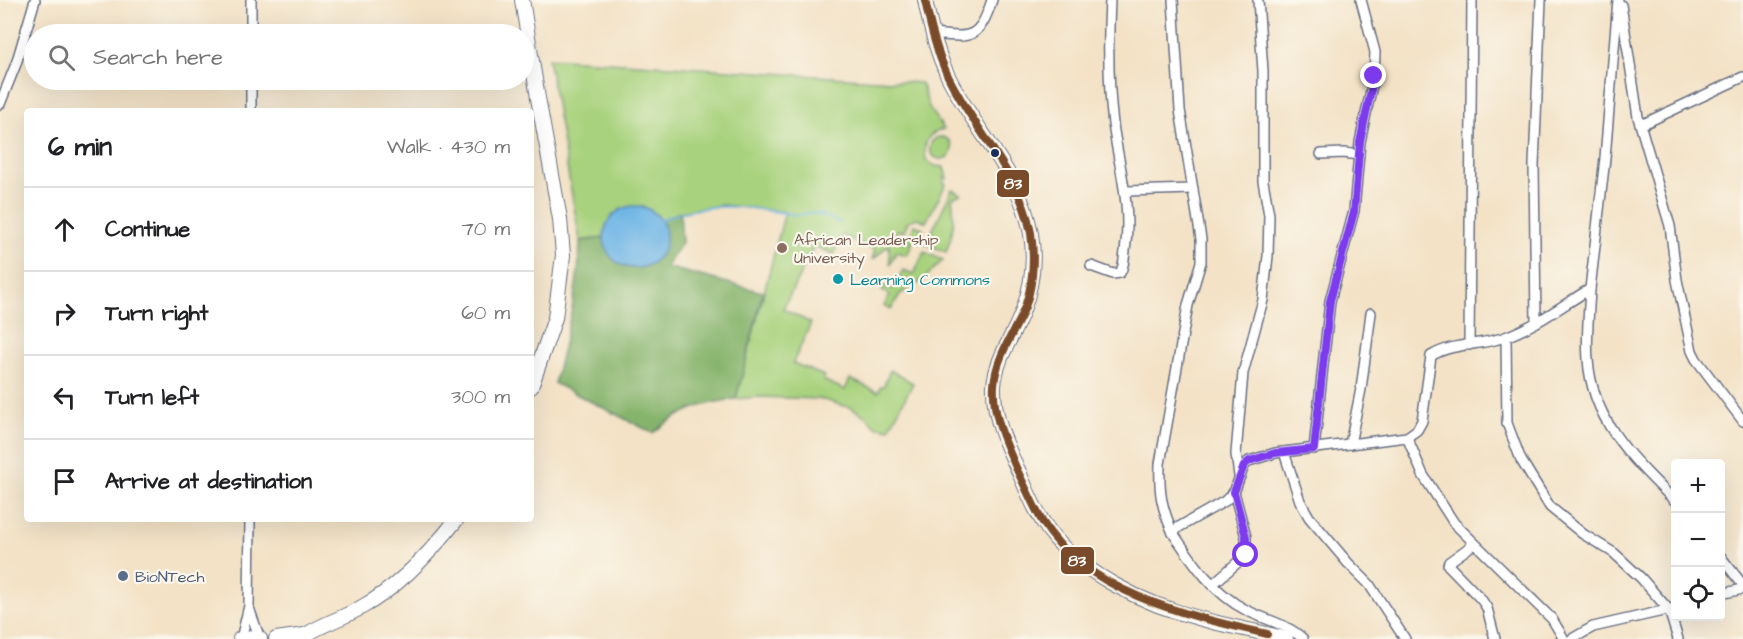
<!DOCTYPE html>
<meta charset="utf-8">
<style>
body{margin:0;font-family:"Architects Daughter",sans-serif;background:#f2f2f2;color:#202124}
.controls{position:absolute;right:18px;bottom:18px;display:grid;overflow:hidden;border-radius:6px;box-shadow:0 6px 24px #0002}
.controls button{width:54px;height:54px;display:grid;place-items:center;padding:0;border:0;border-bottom:2px solid #e0e0e0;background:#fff;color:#202124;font:30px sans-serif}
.stop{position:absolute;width:18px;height:18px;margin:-14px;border:4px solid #7c3aed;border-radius:50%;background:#fff}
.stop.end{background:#7c3aed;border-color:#fff;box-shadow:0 2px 6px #0008}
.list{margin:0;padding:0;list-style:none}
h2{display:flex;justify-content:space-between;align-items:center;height:78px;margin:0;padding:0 24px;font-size:26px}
h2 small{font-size:20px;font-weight:400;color:#757577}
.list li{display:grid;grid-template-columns:39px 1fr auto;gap:18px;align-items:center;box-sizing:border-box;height:84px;padding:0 24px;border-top:2px solid #e0e0e0}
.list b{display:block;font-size:22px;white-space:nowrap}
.list em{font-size:20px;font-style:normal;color:#757577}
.icon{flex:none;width:33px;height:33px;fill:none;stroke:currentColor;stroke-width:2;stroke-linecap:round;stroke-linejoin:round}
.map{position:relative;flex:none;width:1743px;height:639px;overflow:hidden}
.search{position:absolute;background:#fff;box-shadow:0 6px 24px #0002;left:24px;top:24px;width:510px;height:66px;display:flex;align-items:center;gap:15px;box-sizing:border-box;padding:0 21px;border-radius:33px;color:#757577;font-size:22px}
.panel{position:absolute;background:#fff;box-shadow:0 6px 24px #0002;left:24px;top:108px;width:510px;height:414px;border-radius:6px}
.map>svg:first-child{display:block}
.green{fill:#a8d27d;stroke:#62806e;stroke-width:1.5}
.forest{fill:#86b46c;stroke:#507265;stroke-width:1.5}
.water{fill:#6fb6e6;stroke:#4572a2;stroke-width:1.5}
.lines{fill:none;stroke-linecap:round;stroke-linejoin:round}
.stream{stroke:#6fb6e6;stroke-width:2}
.street-casing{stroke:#676e82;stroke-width:12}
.secondary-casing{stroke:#676e82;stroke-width:16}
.street{stroke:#fff;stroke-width:9}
.secondary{stroke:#fff;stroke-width:14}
.bus-1-casing{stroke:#fbf7ec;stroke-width:12}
.bus-1{stroke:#7a4b2a;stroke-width:8}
.route{stroke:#7c3aed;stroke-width:8}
.bus-dot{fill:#1b2f5e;stroke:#fbf7ec;stroke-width:2}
.education-dot{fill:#8d6e63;stroke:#fbf7ec;stroke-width:2}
.culture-dot{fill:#0f9aa8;stroke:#fbf7ec;stroke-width:2}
.service-dot{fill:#5c6f8a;stroke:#fbf7ec;stroke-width:2}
.labels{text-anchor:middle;stroke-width:4.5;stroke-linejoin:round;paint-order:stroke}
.education-label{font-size:16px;fill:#785e54;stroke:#fbf7ec;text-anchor:start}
.culture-label{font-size:16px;fill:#0d838f;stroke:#fbf7ec;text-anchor:start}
.service-label{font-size:16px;fill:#4e5e75;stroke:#fbf7ec;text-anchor:start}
.line-badge{stroke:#fbf7ec;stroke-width:2}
.badge-label{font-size:16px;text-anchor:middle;font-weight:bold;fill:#fff}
</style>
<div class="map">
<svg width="1743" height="639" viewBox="0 0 1743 639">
<rect width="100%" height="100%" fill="#fbf7ec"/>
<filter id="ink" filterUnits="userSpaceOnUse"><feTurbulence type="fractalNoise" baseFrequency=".0167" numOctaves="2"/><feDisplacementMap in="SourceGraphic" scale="12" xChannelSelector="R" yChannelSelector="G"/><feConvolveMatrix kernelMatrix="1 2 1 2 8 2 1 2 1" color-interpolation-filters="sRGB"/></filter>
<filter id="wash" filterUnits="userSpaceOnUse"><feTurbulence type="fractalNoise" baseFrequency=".008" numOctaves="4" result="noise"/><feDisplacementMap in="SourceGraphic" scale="24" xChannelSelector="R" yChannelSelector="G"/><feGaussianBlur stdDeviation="1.35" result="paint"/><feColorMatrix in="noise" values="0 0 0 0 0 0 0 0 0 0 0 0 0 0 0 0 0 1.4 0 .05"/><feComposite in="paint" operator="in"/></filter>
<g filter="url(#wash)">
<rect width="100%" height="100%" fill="#f3e2c6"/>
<g class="green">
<path d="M548 58 921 83 930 110 944 129C926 134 923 142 926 160L935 166 944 167 947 179 944 178 943 181 946 184 926 222 918 218 908 221 904 232 898 230 895 238 907 243 914 225 923 228 919 236 916 235 907 255 896 252 890 265 889 246H887L874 259H872L875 250 842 235 834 254 814 246 783 309 811 323 793 363 824 376 823 380 845 390 850 379 878 392 881 386H884L890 370 913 383 889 429 875 426 867 417 852 408 820 399 758 397 736 399 785 212 722 205 680 212 660 220 658 217 605 229 604 238 580 241Z"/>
<circle cx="941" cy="148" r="11"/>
<path d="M952 189 961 194 952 198C955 220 954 231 946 252L926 244Z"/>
<path d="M924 252 943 260 922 281 900 294 891 309 884 306 890 295 882 291 884 286 893 289 903 270 914 274Z"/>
</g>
<path class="forest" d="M680 212 682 243 666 267 763 292 736 399C702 403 680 411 653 433L554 383C566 336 579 290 580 241L604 238C608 257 625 274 646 266 650 264 655 261 657 257 660 253 660 244 661 239 663 231 664 227 660 220Z"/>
<circle class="water" cx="635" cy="237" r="31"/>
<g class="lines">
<path class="stream" d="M660 220C710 200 745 206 796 215 801 216 804 213 809 213 820 212 830 219 840 223"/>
</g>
</g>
<g filter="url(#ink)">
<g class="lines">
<g class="street-casing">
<g id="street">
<path d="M251 0V34"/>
<path d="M1173 0 1180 110 1201 239V262L1188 305 1160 464C1159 493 1161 506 1173 533"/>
<path d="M1621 5 1638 117 1670 226 1677 280 1692 351 1696 359 1743 421"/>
<path d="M932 34C971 38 979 40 992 0"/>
<path d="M251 80V111"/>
<path d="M0 104 16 64 35 0"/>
<path d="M1641 125 1743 77"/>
<path d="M1321 154 1344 153 1359 155"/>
<path d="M1126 191 1193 189"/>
<path d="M1091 266 1113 274 1120 273C1124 267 1124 259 1125 251 1132 207 1119 167 1113 124 1108 84 1108 40 1110 0"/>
<path d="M1590 289C1589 312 1586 336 1588 359 1592 422 1634 460 1676 502"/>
<path d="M1536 322 1534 165 1541 0"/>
<path d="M1506 337 1507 423 1521 460 1550 507 1583 534 1614 553 1641 578 1669 610 1678 639"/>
<path d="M1469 345 1472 0"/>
<path d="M1407 437 1423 475 1454 523 1552 619 1564 639"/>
<path d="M1350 444 1361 389 1371 313"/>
<path d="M1314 449 1330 301 1354 211 1360 142 1374 76 1375 52 1361 0"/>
<path d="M1284 452 1300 501 1309 517 1348 563 1369 584 1405 639"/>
<path d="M1239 476 1236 454 1243 373 1263 300 1268 256 1269 215 1263 181V71L1258 0"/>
<path d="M1474 544 1449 562 1448 565 1481 599 1487 608 1495 639"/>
<path d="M1720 556 1743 585"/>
<path d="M1213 584 1246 555V537L1234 492"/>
<path d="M1720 594 1743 589"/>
<path d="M249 608 260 639"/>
<path d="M241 639 249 606 250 519"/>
<path d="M1303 639C1288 624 1265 620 1246 610 1214 594 1192 561 1173 533L1179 527 1225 501 1234 492 1244 466 1249 461 1275 453 1407 437 1417 430 1422 421 1431 356C1454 342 1483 346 1508 336 1537 325 1563 305 1590 289L1605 158 1618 0"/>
<path d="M1572 639 1593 627 1676 608"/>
</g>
</g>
<g class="secondary-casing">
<g id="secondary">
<path d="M522 0 538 98 560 219 563 255 555 318 531 387"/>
<path d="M925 0C930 26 936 50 947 74 972 128 1021 173 1031 234 1035 259 1032 286 1023 310 1014 336 996 357 994 386 993 417 1006 445 1019 472 1026 489 1033 506 1043 522 1074 572 1146 605 1202 619 1230 627 1258 631 1286 639"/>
<path d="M240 639 253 637 260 639"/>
<path d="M276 639 305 635"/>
<path d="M300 639C318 625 342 619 362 607 399 587 431 552 457 519"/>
</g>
</g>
<use href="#street" class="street"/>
<use href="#secondary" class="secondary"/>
<g class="bus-1-casing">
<path id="bus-1" d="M925 0C930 26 936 50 947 74 972 128 1020 173 1031 233 1035 259 1033 290 1022 314 1011 337 996 359 994 385 992 416 1006 444 1018 472 1026 488 1033 505 1042 521 1086 594 1190 616 1267 634"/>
</g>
<use href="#bus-1" class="bus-1"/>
</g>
</g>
<g class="lines" filter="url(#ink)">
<path class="route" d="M1246 555V537L1234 492 1244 466 1249 461 1275 453 1314 449 1330 301 1354 212 1360 142 1374 76"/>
</g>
<circle class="bus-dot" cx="995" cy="153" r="5"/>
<circle class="education-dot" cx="782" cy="248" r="6"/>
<circle class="culture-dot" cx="838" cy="279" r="6"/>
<circle class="service-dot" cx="123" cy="576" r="6"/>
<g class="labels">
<g class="education-label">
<text x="794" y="245">African Leadership<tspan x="794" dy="18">University</tspan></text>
</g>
<g class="culture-label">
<text x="850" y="285">Learning Commons</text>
</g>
<g class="service-label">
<text x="135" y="582">BioNTech</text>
</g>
</g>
<g class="line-badge">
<rect x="996" y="169" width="34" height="29" rx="6" fill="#7a4b2a"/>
<rect x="1060" y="546" width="35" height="29" rx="6" fill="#7a4b2a"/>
</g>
<g class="badge-label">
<text x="1013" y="189">83</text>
<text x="1077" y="566">83</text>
</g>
</svg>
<div class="controls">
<button>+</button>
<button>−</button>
<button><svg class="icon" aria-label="locate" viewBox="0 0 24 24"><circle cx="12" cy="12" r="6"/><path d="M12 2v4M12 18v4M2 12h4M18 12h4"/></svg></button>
</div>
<div class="stop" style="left:1246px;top:555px"></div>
<div class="stop end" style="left:1374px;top:76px"></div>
<div class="search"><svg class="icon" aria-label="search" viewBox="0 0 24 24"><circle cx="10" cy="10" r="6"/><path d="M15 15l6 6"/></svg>Search here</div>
<section class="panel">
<h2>6 min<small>Walk · 430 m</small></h2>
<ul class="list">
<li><svg class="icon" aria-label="ahead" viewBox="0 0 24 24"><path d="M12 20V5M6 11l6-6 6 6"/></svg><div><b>Continue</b></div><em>70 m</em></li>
<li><svg class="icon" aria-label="right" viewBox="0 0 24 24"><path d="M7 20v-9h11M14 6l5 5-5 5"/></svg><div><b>Turn right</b></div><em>60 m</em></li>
<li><svg class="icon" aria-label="left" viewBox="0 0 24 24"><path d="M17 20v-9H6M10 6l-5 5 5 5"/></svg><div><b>Turn left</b></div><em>300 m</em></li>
<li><svg class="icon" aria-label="arrive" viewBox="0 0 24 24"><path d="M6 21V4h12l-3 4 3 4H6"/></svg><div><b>Arrive at destination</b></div></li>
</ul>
</section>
</div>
